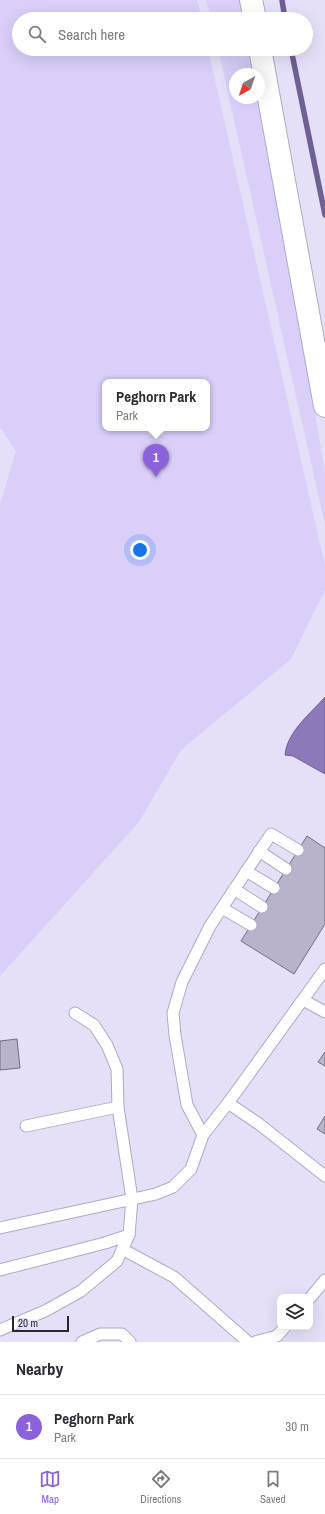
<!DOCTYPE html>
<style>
body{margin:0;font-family:"Archivo Narrow",sans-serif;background:#f7f7f7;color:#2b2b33}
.controls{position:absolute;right:12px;bottom:12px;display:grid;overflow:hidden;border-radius:8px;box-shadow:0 4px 16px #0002}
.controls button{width:36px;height:36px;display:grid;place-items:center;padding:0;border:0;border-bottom:1px solid #e1e1e2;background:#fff;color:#2b2b33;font:20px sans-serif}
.compass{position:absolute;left:229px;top:68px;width:36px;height:36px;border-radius:50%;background:#fff;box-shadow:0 4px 16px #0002;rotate:220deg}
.scale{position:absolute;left:12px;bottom:10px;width:57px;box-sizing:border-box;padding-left:4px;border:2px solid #29262f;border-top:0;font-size:11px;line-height:14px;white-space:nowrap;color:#29262f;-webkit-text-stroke:3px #e5e0f8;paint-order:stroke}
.you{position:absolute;left:140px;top:550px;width:14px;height:14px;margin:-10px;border:3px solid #fff;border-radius:50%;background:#1a73e8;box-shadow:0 0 0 6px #1a73e833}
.badge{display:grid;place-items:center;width:26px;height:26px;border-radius:50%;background:#8b62dc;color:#fff;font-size:13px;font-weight:700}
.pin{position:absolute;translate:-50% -33px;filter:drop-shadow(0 1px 2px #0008)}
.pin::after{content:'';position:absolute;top:21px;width:14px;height:12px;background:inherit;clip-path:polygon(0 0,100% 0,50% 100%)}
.popup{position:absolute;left:102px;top:379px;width:108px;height:52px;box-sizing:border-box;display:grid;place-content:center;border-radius:8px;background:#fff;filter:drop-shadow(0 1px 3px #0005);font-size:13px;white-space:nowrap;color:#7c7c81}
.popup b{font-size:15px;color:#2b2b33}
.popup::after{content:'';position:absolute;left:50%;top:100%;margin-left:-8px;border:8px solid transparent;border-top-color:#fff}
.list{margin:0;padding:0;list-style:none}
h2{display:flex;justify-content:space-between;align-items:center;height:52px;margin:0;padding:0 16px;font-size:17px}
h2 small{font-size:13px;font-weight:400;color:#7c7c81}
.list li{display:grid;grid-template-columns:26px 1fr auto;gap:12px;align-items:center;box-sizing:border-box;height:64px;padding:0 16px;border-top:1px solid #e1e1e2}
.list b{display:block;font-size:15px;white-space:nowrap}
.list p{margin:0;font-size:13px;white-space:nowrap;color:#7c7c81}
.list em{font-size:13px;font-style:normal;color:#7c7c81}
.icon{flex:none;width:22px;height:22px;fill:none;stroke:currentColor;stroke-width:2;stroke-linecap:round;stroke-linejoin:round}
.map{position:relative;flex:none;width:325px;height:1342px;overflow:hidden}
.search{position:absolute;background:#fff;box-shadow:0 4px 16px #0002;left:12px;right:12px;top:12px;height:44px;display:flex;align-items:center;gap:10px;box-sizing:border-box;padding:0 14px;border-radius:22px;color:#7c7c81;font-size:15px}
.sheet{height:116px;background:#fff}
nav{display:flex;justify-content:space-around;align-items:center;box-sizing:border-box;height:56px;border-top:1px solid #e1e1e2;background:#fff;font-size:11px;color:#7c7c81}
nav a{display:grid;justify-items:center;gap:2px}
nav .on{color:#8b62dc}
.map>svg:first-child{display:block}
.green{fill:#d9cff9;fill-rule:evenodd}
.water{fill:#8b79ba;stroke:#6e6090}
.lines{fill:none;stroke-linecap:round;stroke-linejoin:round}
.stream{stroke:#6e6090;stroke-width:5.5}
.building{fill:#b8b3ca;stroke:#736e83}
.service-casing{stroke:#afaac1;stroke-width:13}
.minor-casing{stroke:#afaac1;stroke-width:24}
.service{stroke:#fff;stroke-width:11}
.minor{stroke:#fff;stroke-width:22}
</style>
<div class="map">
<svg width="325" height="1342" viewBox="0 0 325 1342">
<rect width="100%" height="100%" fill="#e5e0f8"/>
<g class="green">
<path d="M0 0H197L202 19H19V49H208L325 566V590L291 659 181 750 139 822 0 976V504L16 451 0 427ZM105 382H207V428H105Z"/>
<path d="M206 0H246L249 19H211Z"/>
<path d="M218 49H254L259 74H235V98H259V77L325 473V525Z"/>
</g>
<path class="water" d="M325 697V774L293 756 285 755C287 732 310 714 325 697Z"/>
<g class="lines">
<g class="stream">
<path d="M282 0 285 19"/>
<path d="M291 49 325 215"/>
</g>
</g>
<g class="building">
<path d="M307 836 325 848V924L294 974 241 941Z"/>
<path d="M17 1039 20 1068 0 1070V1041Z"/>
<path d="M325 1052V1066L318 1062Z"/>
<path d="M325 1116V1134L317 1129Z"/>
</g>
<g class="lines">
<g class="service-casing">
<g id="service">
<path d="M259 851 286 869"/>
<path d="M246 871 274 888"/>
<path d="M234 889 262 907"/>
<path d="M222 908 251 925"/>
<path d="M303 1000 325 1012"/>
<path d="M75 1013 94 1025 107 1045 117 1069 118 1107"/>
<path d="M228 1103 259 1124 325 1176"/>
<path d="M203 1135 187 1105 175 1035 173 1013 182 982 210 926 271 834 298 850"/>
<path d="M0 1228 156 1194 173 1187 191 1169 203 1135 228 1103 325 969"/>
<path d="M122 1249 174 1277 248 1342"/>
<path d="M0 1270 105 1243 129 1235"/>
<path d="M310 1298 325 1280"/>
<path d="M0 1330 45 1311 81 1291 117 1261 129 1235 132 1199 118 1107 26 1126"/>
<path d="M82 1342 100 1334H122L130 1342"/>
<path d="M255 1342 277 1336 285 1327"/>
</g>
</g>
<g class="minor-casing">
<g id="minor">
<path d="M251 0 255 19"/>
<path d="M260 49 325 406"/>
</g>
</g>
<use href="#service" class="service"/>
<use href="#minor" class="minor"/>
</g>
</svg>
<div class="controls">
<button><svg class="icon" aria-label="layers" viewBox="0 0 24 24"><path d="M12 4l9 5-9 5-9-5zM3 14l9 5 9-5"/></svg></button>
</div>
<svg class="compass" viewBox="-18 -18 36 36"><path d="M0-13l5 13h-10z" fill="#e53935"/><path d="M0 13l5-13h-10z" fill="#7c7c81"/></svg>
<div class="scale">20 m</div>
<div class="you"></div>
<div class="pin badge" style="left:156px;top:477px">1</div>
<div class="popup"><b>Peghorn Park</b>Park</div>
<div class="search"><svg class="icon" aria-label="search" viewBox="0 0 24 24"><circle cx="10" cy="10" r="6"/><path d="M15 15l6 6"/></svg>Search here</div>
</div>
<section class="sheet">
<h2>Nearby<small></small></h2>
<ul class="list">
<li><span class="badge">1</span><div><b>Peghorn Park</b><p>Park</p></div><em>30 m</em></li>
</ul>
</section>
<nav>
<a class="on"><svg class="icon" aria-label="map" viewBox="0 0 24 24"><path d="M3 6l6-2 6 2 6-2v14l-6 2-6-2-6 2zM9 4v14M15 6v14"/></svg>Map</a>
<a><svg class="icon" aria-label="directions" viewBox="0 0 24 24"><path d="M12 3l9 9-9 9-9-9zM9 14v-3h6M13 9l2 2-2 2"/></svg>Directions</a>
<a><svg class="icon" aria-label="saved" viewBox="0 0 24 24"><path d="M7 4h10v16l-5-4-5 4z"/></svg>Saved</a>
</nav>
